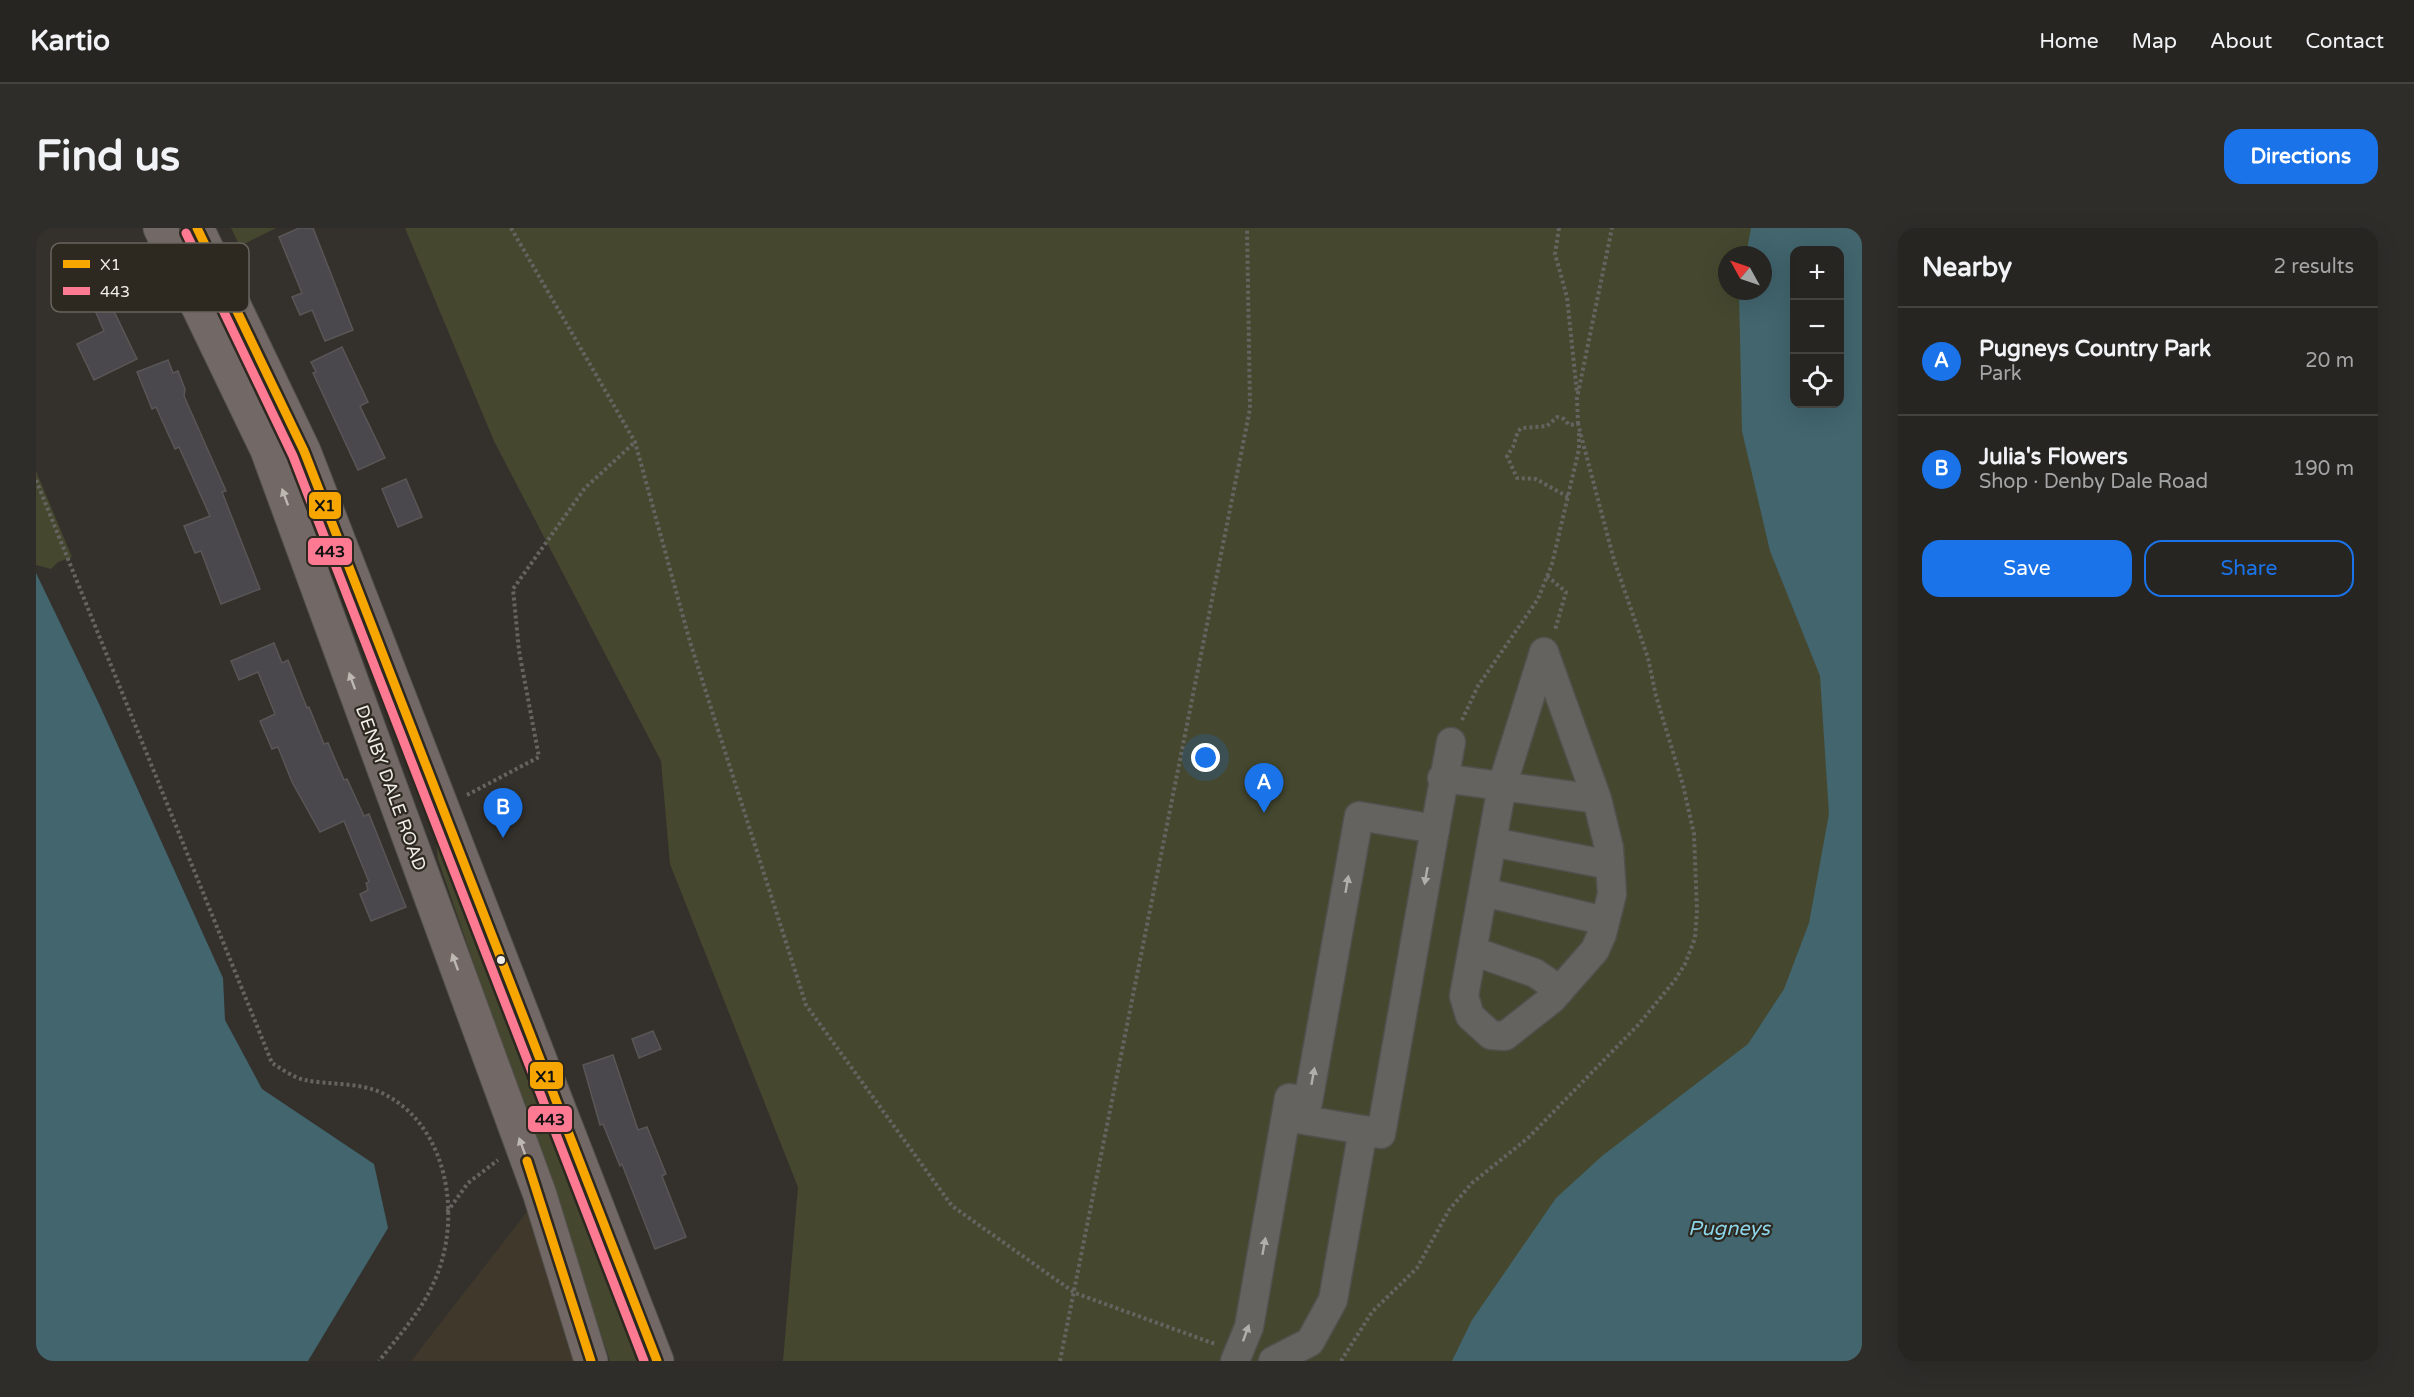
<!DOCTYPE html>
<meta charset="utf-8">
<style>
body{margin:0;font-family:"Varela Round",sans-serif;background:#2f2d2a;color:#f1f3f6}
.controls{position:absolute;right:18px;top:18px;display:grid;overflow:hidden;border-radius:12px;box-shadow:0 6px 24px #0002}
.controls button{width:54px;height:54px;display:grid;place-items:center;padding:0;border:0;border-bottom:2px solid #43423f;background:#272521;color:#f1f3f6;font:30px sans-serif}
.compass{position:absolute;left:1682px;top:18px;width:54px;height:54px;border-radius:50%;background:#272521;box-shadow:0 6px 24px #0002;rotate:310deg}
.you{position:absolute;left:1170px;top:530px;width:21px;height:21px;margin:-15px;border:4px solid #fff;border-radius:50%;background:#1a73e8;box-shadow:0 0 0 9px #1a73e833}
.badge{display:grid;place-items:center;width:39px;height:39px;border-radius:50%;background:#1a73e8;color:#fff;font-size:20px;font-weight:700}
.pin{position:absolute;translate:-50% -50px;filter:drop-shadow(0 2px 3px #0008)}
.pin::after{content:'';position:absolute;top:32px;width:21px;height:18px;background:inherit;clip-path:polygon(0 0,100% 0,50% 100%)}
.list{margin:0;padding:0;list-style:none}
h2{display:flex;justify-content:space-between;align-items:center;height:78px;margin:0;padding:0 24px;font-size:26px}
h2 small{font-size:20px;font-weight:400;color:#a4a5a5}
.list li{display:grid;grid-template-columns:39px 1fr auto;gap:18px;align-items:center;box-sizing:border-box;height:108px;padding:0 24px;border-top:2px solid #43423f}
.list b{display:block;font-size:22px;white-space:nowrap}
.list p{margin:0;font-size:20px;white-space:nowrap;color:#a4a5a5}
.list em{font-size:20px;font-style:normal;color:#a4a5a5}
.actions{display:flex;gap:12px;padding:18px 24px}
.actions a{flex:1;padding:14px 0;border:2px solid #1a73e8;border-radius:18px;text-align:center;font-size:21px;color:#1a73e8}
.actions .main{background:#1a73e8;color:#fff}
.icon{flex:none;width:33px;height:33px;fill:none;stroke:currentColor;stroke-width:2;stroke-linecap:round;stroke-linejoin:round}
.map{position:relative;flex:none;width:1826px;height:1133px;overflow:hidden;border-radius:18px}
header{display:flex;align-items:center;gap:36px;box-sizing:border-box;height:84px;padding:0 30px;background:#272521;border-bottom:2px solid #43423f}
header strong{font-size:28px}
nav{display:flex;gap:33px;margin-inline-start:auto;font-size:21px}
.intro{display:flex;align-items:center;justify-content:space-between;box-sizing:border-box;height:144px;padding:0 36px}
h1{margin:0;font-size:42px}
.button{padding:15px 27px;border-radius:18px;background:#1a73e8;color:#fff;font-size:21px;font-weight:700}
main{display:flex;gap:36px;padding:0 36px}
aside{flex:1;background:#272521;border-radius:18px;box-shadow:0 6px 24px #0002}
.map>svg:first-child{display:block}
.built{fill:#3f382b}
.green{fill:#45482f;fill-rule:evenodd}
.water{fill:#42656e;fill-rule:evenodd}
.building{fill:#4a484c;stroke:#585656;stroke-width:1.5}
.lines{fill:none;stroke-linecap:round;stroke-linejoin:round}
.minor-casing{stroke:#52504c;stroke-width:31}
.major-casing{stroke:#52504c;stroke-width:35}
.path{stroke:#656461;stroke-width:4;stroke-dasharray:3 3;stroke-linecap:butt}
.minor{stroke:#65635f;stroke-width:28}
.major{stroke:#726865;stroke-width:33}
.bus-1-casing{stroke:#2d2820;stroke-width:14}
.bus-2-casing{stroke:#2d2820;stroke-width:14}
.bus-1{stroke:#f7a600;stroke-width:9}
.bus-2{stroke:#fe7a93;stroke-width:9}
.oneway{fill:#beb8b3}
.oneway2{fill:#b1afaa}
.bus-dot{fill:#f0ede7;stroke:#2d2820;stroke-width:2}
.labels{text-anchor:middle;stroke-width:4.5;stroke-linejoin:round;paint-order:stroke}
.street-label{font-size:18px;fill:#f0ede7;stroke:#2d2820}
.water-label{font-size:20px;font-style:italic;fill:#8cd5e8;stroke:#2d2820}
.key{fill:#2d2820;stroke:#68635c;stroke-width:1.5}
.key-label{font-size:16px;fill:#f0ede7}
.line-badge{stroke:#2d2820;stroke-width:2}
.pale-badge-label{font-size:16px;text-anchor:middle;font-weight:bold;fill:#111}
</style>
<header>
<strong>Kartio</strong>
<nav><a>Home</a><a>Map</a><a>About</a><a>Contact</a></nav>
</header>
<div class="intro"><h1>Find us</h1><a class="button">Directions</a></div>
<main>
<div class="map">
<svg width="1826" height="1133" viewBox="0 0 1826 1133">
<rect width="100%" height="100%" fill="#34312c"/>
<path class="built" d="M504 967 555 1133H375Z"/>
<g class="green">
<path d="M195 0H240L204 18Z"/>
<path d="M369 0H1826V1133H747L762 959 634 636 625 533 458 213ZM1758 22H1804V176H1758ZM1691 27H1727V63H1691Z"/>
<path d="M0 243 36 329 22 334 15 341 0 337Z"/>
<path d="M399 605 549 988 601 1133H574L402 631Z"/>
</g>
<g class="water">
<path d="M1715 0H1826V1133H1416L1436 1092 1520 970 1566 928 1712 816 1748 761 1773 695 1793 586 1784 448 1734 323 1706 203 1703 64 1727 63V27H1710ZM1758 22H1804V176H1758Z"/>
<path d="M0 345 64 478 187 750 189 792 226 861 338 936 352 1000 272 1133H0Z"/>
</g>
<g class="building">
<path d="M263 0H277L317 102 289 113 276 82 264 87 256 69 266 65 243 9Z"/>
<path d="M100 30 113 60 75 77 101 131 58 152 41 116 68 103 46 53Z"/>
<path d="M306 119 332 174 324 178 349 230 322 242 277 145 280 144 275 134Z"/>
<path d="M132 132 137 145 142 143 149 161 148 168 190 263 186 264 224 361 185 376 165 323 159 325 148 298 174 288 143 219 139 221 120 179 116 181 101 144Z"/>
<path d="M370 251 386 289 362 299 346 261Z"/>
<path d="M238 415 246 435 252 432 271 480 273 479 288 516 292 515 308 552 311 551 328 588 333 586 370 679 335 693 324 666 332 662 330 655 333 654 308 593 284 604 256 554 242 519 236 521 224 493 239 486 222 444 203 452 195 433Z"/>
<path d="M617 803 625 821 603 830 596 811Z"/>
<path d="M577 827 602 902 611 899 630 946 626 948 650 1009 619 1021 586 936 584 938 567 896 564 897 547 837Z"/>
</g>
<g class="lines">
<g class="minor-casing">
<g id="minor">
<path d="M1406 550 1561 571 1573 620 1576 666 1566 706 1559 722 1516 771 1469 808 1455 807 1434 788 1428 768 1466 558 1508 424 1561 571"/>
<path d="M1399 601 1415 514"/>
<path d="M1456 614 1574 637"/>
<path d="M1447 664 1569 693"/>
<path d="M1437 723 1499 745 1524 762"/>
<path d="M1250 889 1327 902"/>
<path d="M1199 1133 1213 1099 1253 870 1272 874 1323 588 1399 601 1345 906 1327 902 1297 1072 1274 1114 1237 1133"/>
</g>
</g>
<g class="major-casing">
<g id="major">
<path d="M124 0 231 222 504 967 555 1133"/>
<path d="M161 0 268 223 621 1133"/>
</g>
</g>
<g class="path">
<path d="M475 0 599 214 654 414 770 777 916 978 1039 1065 1179 1116"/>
<path d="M1523 0 1519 26 1531 69 1541 165"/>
<path d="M1542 196 1541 170 1576 0"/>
<path d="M0 252 236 835C246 841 258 850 269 852 292 857 323 854 346 865 413 897 427 991 398 1054 386 1082 362 1109 343 1133"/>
<path d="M1511 348 1530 364 1519 402"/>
<path d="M1426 492 1442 458 1502 371 1516 336 1543 221V204"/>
<path d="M431 567 503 529 483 423 477 361 549 260 599 214"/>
<path d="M411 984 432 955 462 932"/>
<path d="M1024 1133 1214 181 1211 0"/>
<path d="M1305 1133 1336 1084 1381 1040 1413 982 1436 955 1492 910 1603 796 1639 752 1649 736 1659 710 1661 683 1658 606 1647 557 1620 468 1612 430 1578 332 1542 196 1533 197 1528 191 1521 189 1511 198 1486 200 1482 203 1477 219 1471 228 1481 250 1500 251 1532 269"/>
</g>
<use href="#minor" class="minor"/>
<use href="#major" class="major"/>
<g class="bus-1-casing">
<g id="bus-1">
<path d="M161 0 268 223 621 1133"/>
<path d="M491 933 555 1133"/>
</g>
</g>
<g class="bus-2-casing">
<path id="bus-2" d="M150 5 257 228 608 1133"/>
</g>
<use href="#bus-1" class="bus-1"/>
<use href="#bus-2" class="bus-2"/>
</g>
<defs><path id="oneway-solid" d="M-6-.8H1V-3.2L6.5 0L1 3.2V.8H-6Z" transform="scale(1.5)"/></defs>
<g class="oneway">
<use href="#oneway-solid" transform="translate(249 269) rotate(-110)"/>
<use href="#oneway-solid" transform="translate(316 453) rotate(-110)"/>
<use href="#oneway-solid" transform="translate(419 734) rotate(-110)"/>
<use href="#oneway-solid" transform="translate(486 918) rotate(-110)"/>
</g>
<g class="oneway2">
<use href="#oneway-solid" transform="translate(1390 648) rotate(100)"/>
<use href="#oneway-solid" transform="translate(1311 656) rotate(-80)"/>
<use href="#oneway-solid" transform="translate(1277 848) rotate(-80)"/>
<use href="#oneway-solid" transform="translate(1228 1018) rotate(-80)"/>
<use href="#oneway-solid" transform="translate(1210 1105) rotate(-70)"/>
</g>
<circle class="bus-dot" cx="465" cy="732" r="5"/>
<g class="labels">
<g class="street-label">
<text transform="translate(355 560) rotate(70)" y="6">DENBY DALE ROAD</text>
</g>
<g class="water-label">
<text x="1693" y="1007">Pugneys</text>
</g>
</g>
<rect x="15" y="15" width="198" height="69" rx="9" class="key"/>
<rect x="27" y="32" width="27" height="8" fill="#f7a600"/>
<rect x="27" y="59" width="27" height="8" fill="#fe7a93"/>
<g class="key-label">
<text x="64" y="42">X1</text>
<text x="64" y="69">443</text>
</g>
<g class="line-badge">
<rect x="272" y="263" width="34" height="29" rx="6" fill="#f7a600"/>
<rect x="271" y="309" width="46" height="29" rx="6" fill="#fe7a93"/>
<rect x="493" y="833" width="35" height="29" rx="6" fill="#f7a600"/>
<rect x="491" y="877" width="46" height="28" rx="6" fill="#fe7a93"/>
</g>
<g class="pale-badge-label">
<text x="289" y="283">X1</text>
<text x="294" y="329">443</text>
<text x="510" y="854">X1</text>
<text x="514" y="897">443</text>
</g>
</svg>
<div class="controls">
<button>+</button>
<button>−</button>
<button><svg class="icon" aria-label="locate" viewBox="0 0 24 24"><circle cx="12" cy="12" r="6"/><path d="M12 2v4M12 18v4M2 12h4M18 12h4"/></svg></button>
</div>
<svg class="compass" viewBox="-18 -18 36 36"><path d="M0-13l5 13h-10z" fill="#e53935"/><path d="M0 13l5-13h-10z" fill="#a4a5a5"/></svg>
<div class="you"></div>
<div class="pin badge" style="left:1228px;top:585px">A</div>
<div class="pin badge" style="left:467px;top:610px">B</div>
</div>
<aside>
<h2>Nearby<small>2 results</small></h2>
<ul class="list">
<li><span class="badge">A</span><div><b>Pugneys Country Park</b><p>Park</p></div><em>20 m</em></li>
<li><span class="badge">B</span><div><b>Julia's Flowers</b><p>Shop · Denby Dale Road</p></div><em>190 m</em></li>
</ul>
<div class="actions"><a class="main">Save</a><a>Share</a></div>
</aside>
</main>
